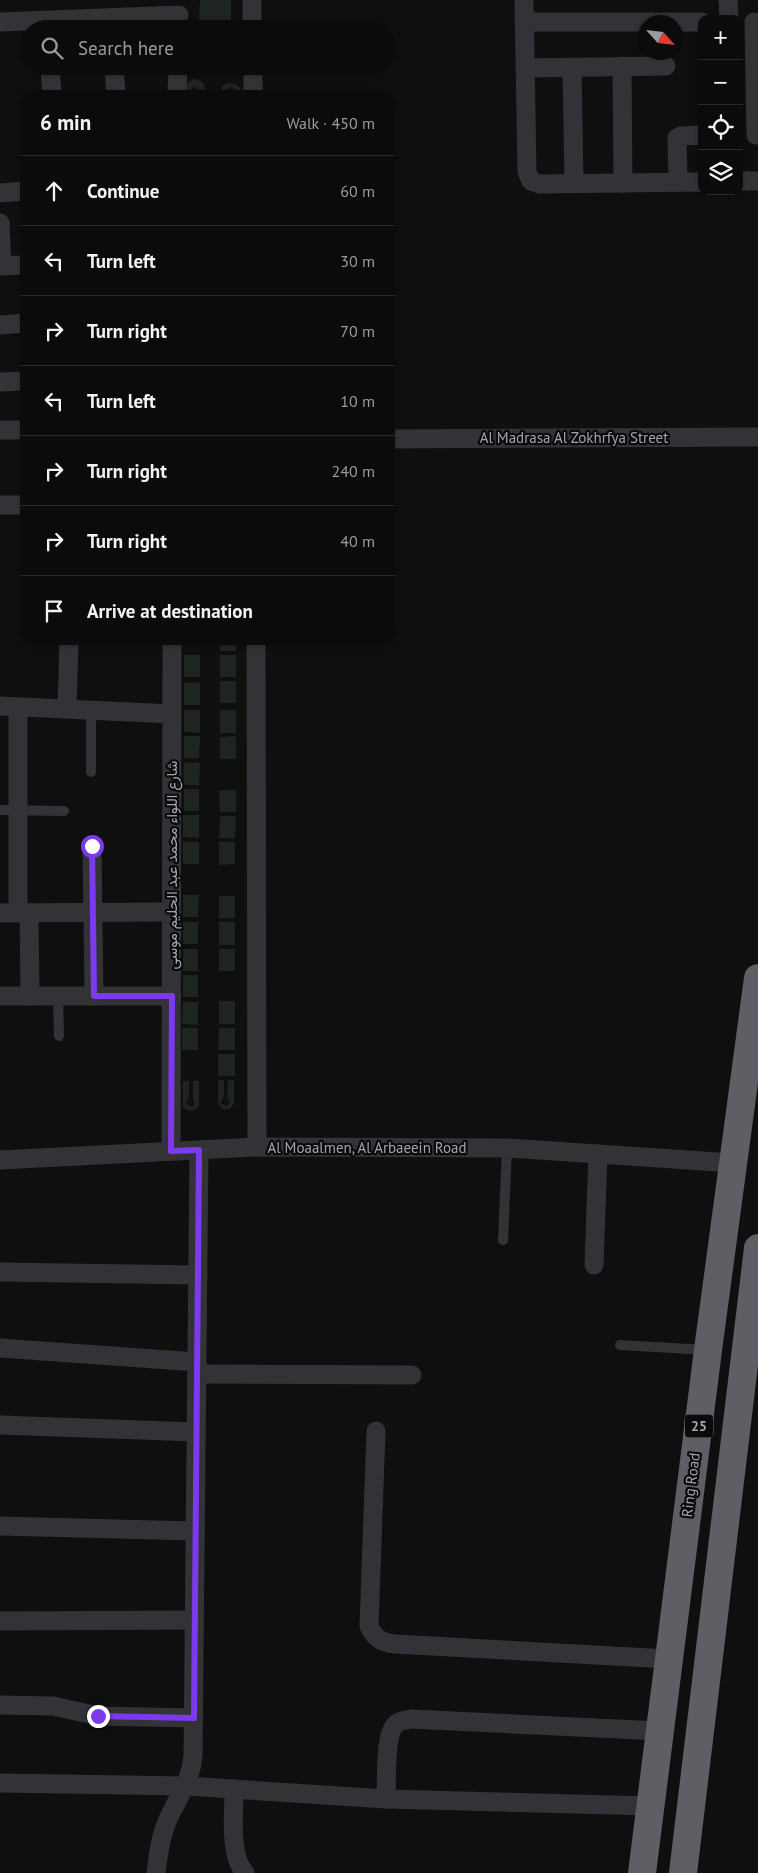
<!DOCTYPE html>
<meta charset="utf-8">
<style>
body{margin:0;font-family:"PT Sans",Vazirmatn,sans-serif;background:#19191a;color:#f1f3f6}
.controls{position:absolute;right:15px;top:15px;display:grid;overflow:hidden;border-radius:10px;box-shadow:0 1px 4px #0004}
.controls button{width:45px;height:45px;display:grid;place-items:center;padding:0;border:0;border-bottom:1px solid #2b2b2d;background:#0b0b0c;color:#f1f3f6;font:25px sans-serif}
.compass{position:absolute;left:638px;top:15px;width:45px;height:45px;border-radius:50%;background:#0b0b0c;box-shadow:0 1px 4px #0004;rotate:117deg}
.stop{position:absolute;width:15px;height:15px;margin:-11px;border:4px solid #7c3aed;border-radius:50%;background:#fff}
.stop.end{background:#7c3aed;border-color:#fff;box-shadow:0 1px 5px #0008}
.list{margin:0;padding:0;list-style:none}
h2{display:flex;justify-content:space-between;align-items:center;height:65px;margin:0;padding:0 20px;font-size:21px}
h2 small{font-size:16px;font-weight:400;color:#9a9b9d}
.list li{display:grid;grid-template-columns:32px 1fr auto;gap:15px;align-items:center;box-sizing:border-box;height:70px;padding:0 20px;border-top:1px solid #2b2b2d}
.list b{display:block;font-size:19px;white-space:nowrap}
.list em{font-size:16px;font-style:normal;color:#9a9b9d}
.icon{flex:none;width:28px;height:28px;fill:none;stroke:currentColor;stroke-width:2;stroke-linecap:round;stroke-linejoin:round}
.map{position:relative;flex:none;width:758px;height:1873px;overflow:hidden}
.search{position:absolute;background:#0b0b0c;box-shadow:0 1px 4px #0004;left:20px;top:20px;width:375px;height:55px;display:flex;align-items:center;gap:12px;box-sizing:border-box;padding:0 18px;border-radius:28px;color:#9a9b9d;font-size:19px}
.panel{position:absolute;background:#0b0b0c;box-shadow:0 1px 4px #0004;left:20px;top:90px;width:375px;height:555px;border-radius:15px}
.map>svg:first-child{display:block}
.green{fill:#1e241f}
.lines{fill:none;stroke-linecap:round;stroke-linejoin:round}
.lane{stroke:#333337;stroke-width:10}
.street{stroke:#333337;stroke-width:19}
.highway{stroke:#5d5f65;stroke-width:28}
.route{stroke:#7c3aed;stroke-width:6}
.labels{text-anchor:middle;stroke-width:4.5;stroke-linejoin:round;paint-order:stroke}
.shield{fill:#0a0a0b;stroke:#74767e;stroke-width:1}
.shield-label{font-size:14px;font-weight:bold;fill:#a2a5b0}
.street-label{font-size:15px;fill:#a2a5b0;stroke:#0a0a0b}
</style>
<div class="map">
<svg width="758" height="1873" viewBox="0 0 758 1873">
<rect width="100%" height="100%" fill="#0f0f10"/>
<g class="green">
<path d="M200 0H231V22L227 29 202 27 199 17Z"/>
<path d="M193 79C204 79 205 86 205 95H198V89L194 87 192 88V95H186L187 84Z"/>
<path d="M228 83C237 84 241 85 242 95H235L236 90 231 87 227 90 228 95H221L222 86Z"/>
<rect x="220" y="640" width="16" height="11"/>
<rect x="184" y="655" width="16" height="22"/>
<rect x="220" y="655" width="16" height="22"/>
<rect x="220" y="681" width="16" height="22"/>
<path d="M200 682V705H184V683Z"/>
<path d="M184 710H200V733L184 732Z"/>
<rect x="220" y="710" width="16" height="23"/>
<path d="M184 736H200L199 758H184Z"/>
<path d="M236 736V759H220V737Z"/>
<path d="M184 762 200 763 199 785H183Z"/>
<rect x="184" y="789" width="15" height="22"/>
<path d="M219 790H236V812H220Z"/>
<path d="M183 815H199V838L183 837Z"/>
<path d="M220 816H236L235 838H219Z"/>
<rect x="183" y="842" width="16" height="22"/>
<path d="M219 842H235V864L219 865Z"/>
<path d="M183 895H199L198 917H183Z"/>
<rect x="219" y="896" width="16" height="22"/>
<rect x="183" y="922" width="15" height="22"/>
<rect x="219" y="922" width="16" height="23"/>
<rect x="183" y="949" width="15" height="22"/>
<rect x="219" y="949" width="16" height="22"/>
<rect x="183" y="975" width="15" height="22"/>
<rect x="219" y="1001" width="16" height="23"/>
<path d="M183 1002H198V1025L182 1024Z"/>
<rect x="182" y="1028" width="16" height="22"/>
<path d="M219 1028H235V1050H218Z"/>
<rect x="218" y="1054" width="17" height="22"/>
<path d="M218 1080H224V1096L221 1102 222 1104 227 1106 230 1102 227 1096 228 1080H234V1104L229 1109H223L218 1104Z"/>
<path d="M183 1081H189V1096L186 1103 192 1107 195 1103 193 1098V1081H199V1105L197 1108 191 1111 185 1109 183 1106Z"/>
</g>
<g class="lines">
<g class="lane">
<path d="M91 772V710"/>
<path d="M0 810 64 811"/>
<path d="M58 996 59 1036"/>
<path d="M503 1240 507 1148"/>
<path d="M620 1345 707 1350"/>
</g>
<g class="street">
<path d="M252 0V29"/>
<path d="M524 0 527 172 531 181 540 184 702 182"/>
<path d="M728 0 729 19"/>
<path d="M0 22 179 15"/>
<path d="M524 22H702"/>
<path d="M754 22 756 135"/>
<path d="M50 66 52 95"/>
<path d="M114 66 116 95"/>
<path d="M253 66V95"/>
<path d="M622 66 623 183"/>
<path d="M572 67 574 183"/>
<path d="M525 68 666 66"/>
<path d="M177 95 178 66"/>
<path d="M739 181H758"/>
<path d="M678 182 677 138 681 136 702 135"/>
<path d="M0 193 25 191"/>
<path d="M0 223 2 266"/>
<path d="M0 266 25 265"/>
<path d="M0 325 25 323"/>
<path d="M0 382 25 381"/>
<path d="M0 430H25"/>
<path d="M390 439 758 437"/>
<path d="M0 505H25"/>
<path d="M256 640 257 1147"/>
<path d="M0 706 172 714"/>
<path d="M67 709 69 640"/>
<path d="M92 846 94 996"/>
<path d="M0 913 172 912"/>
<path d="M18 913V707"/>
<path d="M29 913 30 996"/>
<path d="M0 996H172"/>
<path d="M171 1151 172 640"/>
<path d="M0 1160 257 1147 507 1148 733 1163"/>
<path d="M594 1265 598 1154"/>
<path d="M0 1272 198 1275"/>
<path d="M0 1348 197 1362"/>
<path d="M197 1374 412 1375"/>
<path d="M0 1425 196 1432"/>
<path d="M376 1431 369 1626C374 1638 382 1643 395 1644L669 1659"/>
<path d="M0 1526 195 1531"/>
<path d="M0 1621 194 1620"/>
<path d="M0 1705 53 1706 98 1716 194 1718"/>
<path d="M0 1783 186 1786 386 1799 651 1806"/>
<path d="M234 1789C234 1812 229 1856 245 1873"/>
<path d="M386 1799C387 1782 384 1734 396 1724 400 1720 406 1720 411 1719L660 1731"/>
<path d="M156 1873C158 1856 160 1839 166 1824 176 1799 191 1783 193 1756L199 1150"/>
</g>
<g class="highway">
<path d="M642 1873 708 1350 758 978"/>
<path d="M683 1873 758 1248"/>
</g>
</g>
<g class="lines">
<path class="route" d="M92 846 94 996H172L171 1151 199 1150 194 1718 98 1716"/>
</g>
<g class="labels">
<rect class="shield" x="685" y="1414.5" width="28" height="23" rx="4"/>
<g class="shield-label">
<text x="699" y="1431">25</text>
</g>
<g class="street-label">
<text x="574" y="443">Al Madrasa Al Zokhrfya Street</text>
<text transform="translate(172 865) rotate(-90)" y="5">شارع اللواء محمد عبد الحليم موسى</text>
<text x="367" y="1153">Al Moaalmen, Al Arbaeein Road</text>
<text transform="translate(691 1485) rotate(-83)" y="5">Ring Road</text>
</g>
</g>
</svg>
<div class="controls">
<button>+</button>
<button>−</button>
<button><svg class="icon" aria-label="locate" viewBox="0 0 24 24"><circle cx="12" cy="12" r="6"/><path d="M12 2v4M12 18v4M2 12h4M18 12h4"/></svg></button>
<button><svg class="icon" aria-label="layers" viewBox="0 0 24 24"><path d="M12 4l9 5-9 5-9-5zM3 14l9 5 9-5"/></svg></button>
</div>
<svg class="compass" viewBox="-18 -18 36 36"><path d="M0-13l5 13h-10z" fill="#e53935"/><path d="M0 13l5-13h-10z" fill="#9a9b9d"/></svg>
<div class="stop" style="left:92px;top:846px"></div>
<div class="stop end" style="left:98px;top:1716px"></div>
<div class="search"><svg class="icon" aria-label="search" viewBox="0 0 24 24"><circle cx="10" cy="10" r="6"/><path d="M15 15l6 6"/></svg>Search here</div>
<section class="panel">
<h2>6 min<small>Walk · 450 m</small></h2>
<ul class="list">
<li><svg class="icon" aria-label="ahead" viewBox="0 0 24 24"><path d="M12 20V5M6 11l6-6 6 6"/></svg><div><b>Continue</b></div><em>60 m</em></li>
<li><svg class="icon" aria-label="left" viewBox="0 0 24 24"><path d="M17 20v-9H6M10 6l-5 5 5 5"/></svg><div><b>Turn left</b></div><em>30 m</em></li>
<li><svg class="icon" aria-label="right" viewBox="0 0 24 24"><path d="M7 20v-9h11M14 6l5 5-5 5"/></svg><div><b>Turn right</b></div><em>70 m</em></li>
<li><svg class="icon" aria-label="left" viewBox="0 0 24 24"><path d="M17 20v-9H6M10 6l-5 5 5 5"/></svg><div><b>Turn left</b></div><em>10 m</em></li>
<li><svg class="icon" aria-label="right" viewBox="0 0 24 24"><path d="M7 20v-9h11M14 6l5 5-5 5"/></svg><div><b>Turn right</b></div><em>240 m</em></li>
<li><svg class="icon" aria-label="right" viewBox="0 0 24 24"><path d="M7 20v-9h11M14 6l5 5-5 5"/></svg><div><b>Turn right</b></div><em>40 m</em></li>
<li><svg class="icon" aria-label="arrive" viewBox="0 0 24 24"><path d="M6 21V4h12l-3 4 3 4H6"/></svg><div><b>Arrive at destination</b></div></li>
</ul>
</section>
</div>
